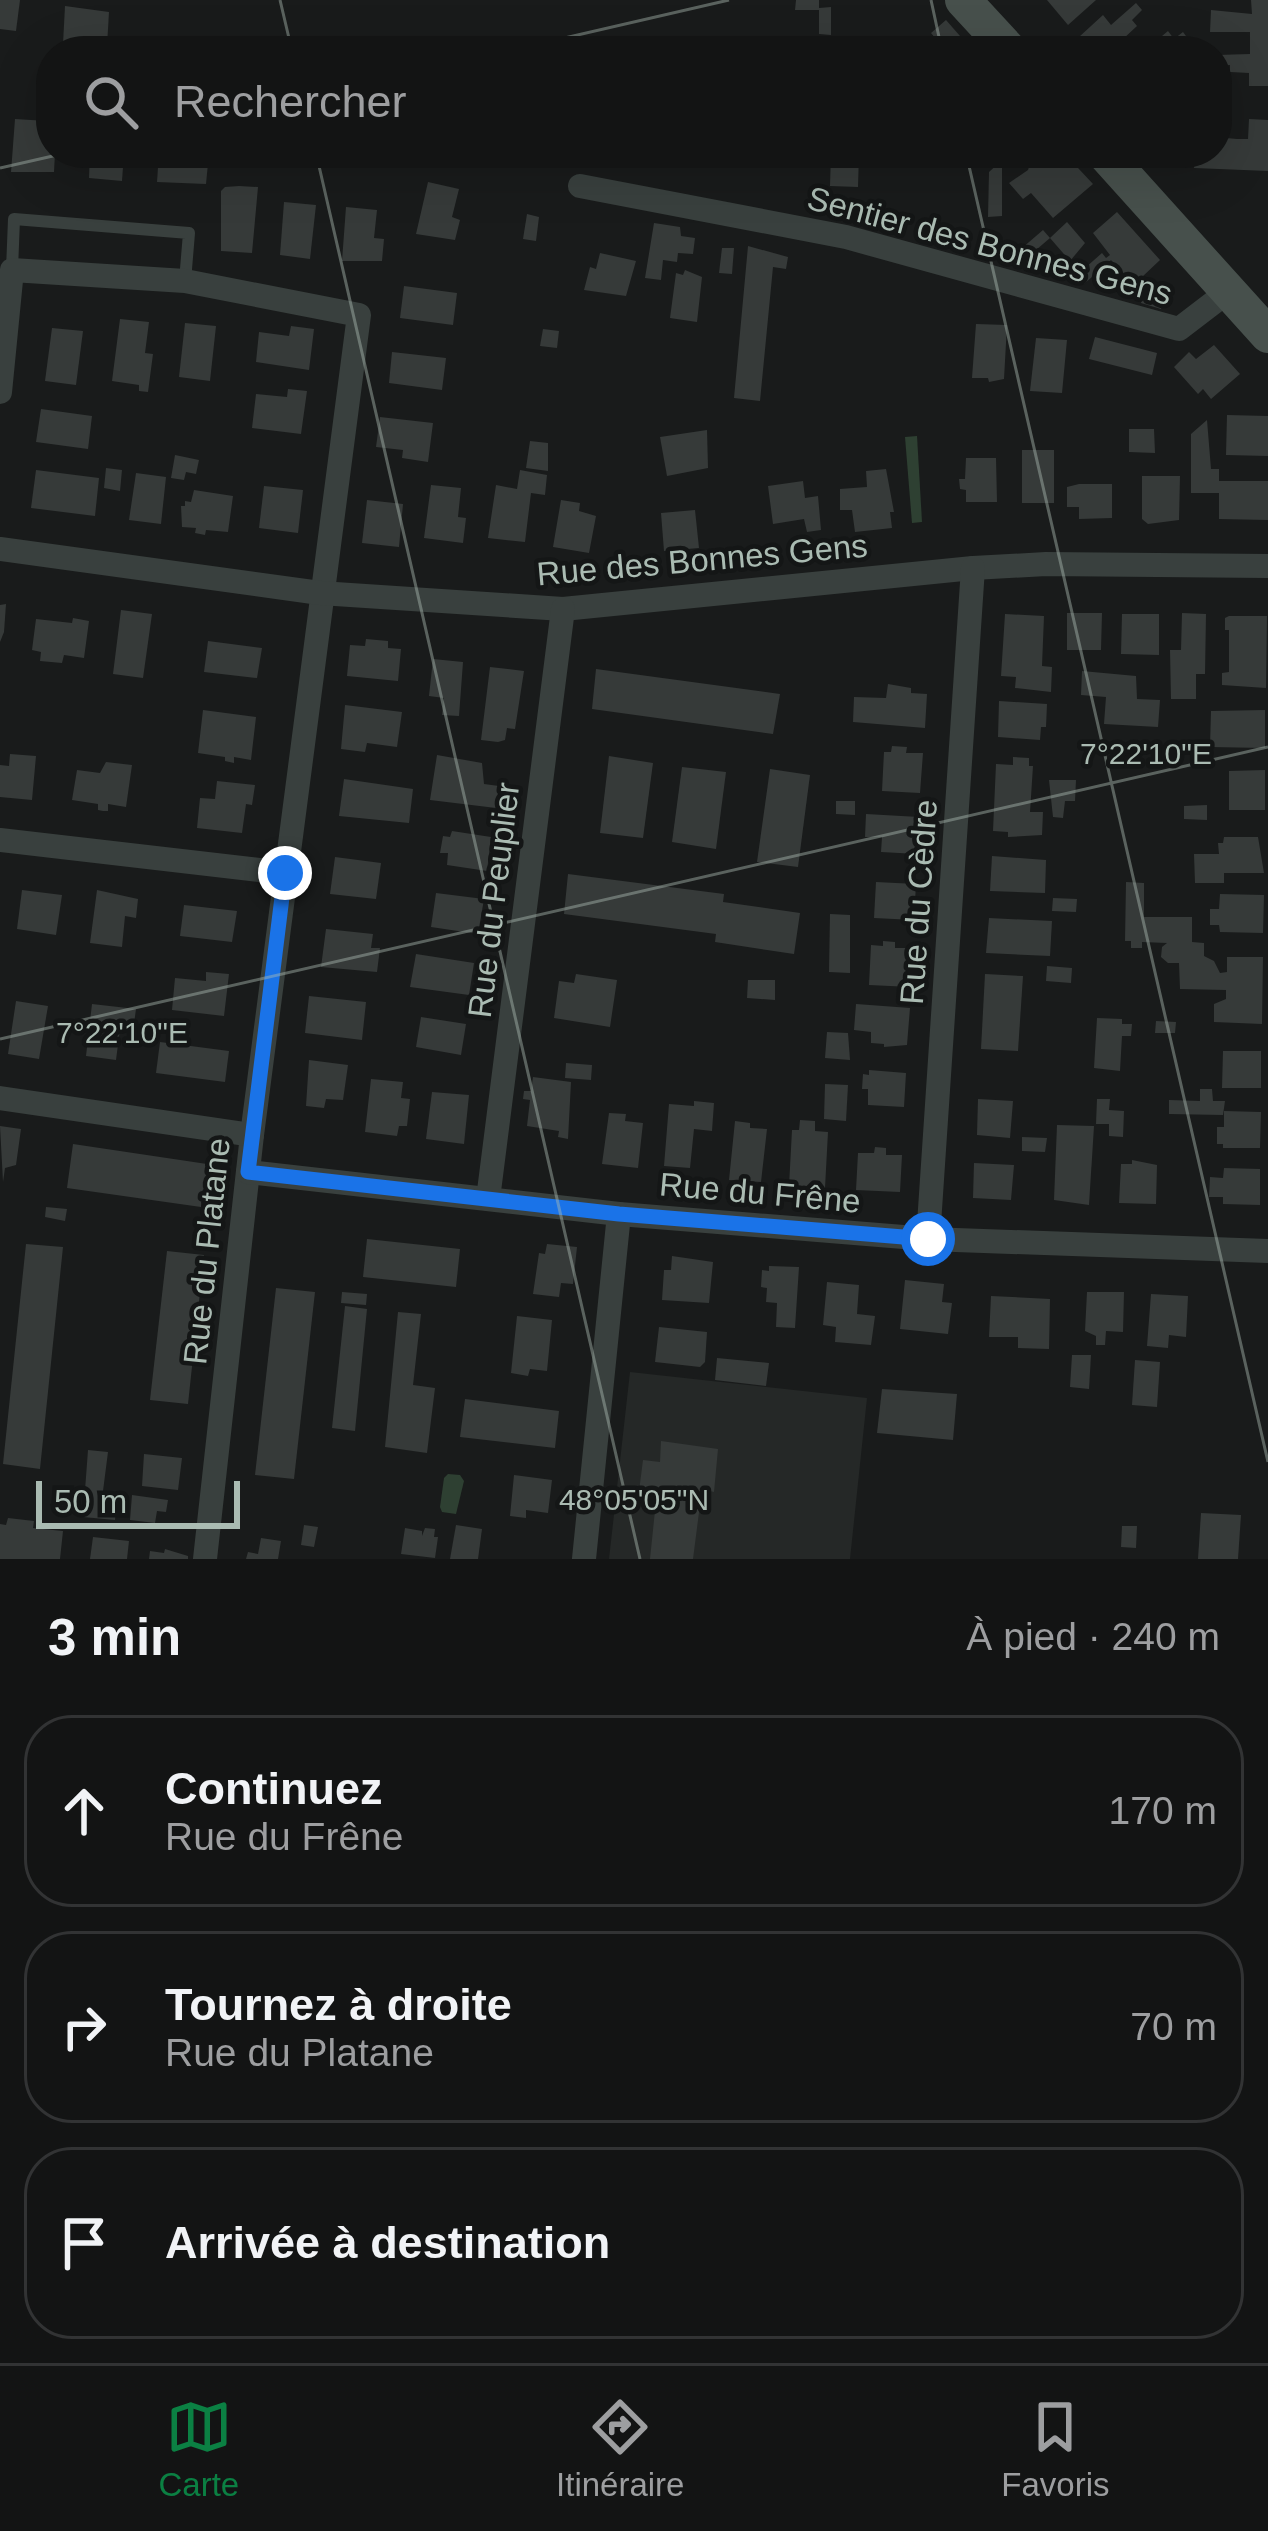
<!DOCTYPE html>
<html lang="fr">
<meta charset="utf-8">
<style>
body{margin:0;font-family:Arial,sans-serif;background:#1c1d1d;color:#f1f3f6}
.scale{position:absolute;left:36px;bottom:30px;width:204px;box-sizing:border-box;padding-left:12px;border:6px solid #aabbb2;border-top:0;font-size:33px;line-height:42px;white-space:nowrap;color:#aabbb2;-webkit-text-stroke:9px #141616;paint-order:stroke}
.stop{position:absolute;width:36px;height:36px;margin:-27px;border:9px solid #1a73e8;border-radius:50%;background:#fff}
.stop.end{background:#1a73e8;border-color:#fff;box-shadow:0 3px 12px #0008}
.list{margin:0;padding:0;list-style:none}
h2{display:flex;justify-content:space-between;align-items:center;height:156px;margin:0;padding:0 48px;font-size:51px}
h2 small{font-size:39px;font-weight:400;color:#9d9ea0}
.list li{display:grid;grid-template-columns:78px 1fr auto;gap:36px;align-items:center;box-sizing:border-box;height:192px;margin:0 24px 24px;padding:0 24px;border:3px solid #323334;border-radius:48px}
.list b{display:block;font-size:45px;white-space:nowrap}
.list p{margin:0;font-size:39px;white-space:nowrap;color:#9d9ea0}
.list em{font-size:39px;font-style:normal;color:#9d9ea0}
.icon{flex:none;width:66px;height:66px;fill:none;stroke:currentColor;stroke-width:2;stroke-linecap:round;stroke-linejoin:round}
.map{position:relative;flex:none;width:1268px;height:1559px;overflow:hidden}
.search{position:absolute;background:#131414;box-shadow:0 12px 48px #0002;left:36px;right:36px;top:36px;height:132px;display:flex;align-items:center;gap:30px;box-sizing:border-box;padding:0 42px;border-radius:48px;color:#9d9ea0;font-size:45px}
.sheet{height:804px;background:#131414}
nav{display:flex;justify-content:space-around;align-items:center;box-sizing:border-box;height:168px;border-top:3px solid #323334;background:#131414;font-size:33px;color:#9d9ea0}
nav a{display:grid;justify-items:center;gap:6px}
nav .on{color:#0b8043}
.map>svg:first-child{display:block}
.built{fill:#252827}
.water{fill:#2e4032}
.building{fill:#363a39}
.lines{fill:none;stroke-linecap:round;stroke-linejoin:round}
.lane{stroke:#39403e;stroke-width:12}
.street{stroke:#39403e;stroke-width:24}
.secondary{stroke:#47504c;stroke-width:36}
.route{stroke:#1a73e8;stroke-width:15}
.ticks{fill:none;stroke:#aabbb2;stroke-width:3;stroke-opacity:0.45}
.labels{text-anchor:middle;stroke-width:9;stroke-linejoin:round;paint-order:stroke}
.street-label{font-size:33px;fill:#aabbb2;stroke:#141616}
.ticks-label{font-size:30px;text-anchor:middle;fill:#aabbb2;stroke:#141616;stroke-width:9;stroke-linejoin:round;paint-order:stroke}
</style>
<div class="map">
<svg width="1268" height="1559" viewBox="0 0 1268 1559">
<rect width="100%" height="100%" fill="#191b1b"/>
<path class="built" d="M630 1372 867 1398 850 1559H609Z"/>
<g class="water">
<path d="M917 436 922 522 912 523 905 437Z"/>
<path d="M448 1474 460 1475 464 1481 456 1514 442 1512 440 1507 444 1478Z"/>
</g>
<g class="building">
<path d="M0 0H20L16 31 0 29Z"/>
<path d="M796 0H819V8L831 7V35L819 34V10H795Z"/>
<path d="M1047 0H1096L1068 25Z"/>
<path d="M1251 0H1268V86H1249V73L1230 72V65L1217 66V55L1250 54V32H1210L1211 10 1252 14Z"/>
<path d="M1136 3 1142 10 1132 20 1137 26 1123 39 1134 51H1091L1079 37 1103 15 1111 25Z"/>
<path d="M65 6 109 12 107 46 63 44Z"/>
<path d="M946 20 960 36 974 51H946L931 33Z"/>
<path d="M1168 31 1174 39 1183 32 1197 51H1144Z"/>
<path d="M1217 118H1226V138L1237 139H1248L1249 119 1268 120V171L1194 168 1195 153H1217Z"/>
<path d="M15 119 47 121 45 148 55 153 54 172H11Z"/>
<path d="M90 153H124L122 181 89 178Z"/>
<path d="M159 153H209L206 184 157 182Z"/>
<path d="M831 153H859L858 187 830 186Z"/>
<path d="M1030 153H1064L1093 184 1053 218 1031 193 1023 199 1009 183 1028 170 1030 164 1025 158Z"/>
<path d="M1002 160V216L988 217 989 172Z"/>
<path d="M428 182 459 189 452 217 460 220 455 240 416 234Z"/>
<path d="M239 186 258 187 252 253 221 251V191L225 187Z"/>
<path d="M284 202 316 205 310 259 280 255Z"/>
<path d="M346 207 377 210 374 238 384 239 382 261H342Z"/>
<path d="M1117 212 1160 260 1142 277 1147 283 1138 290 1111 260 1084 284 1076 276 1102 253 1106 258 1110 255 1093 233Z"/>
<path d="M527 214 539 217 536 241 523 239Z"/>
<path d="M1067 222 1085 243 1070 261 1050 238Z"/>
<path d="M654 223 680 227 681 236 695 238 693 254 678 253 677 262 663 260 661 280 645 278Z"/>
<path d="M1043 230 1050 238 1022 262 1015 254Z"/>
<path d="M748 246 788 257 786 269 773 267 760 401 734 398Z"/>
<path d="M722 248H734L732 274 719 273Z"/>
<path d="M600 253 636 261 626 296 584 290 590 267 596 269Z"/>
<path d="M685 270 702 277 697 322 670 318 676 273 683 275Z"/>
<path d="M404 286 457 293 453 325 400 318Z"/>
<path d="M1144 291 1164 297 1161 309 1141 303Z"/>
<path d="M120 319 149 322 145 353 153 354 148 392 139 391V385L112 381Z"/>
<path d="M185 323 216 326 210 381 179 377Z"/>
<path d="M976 324 1007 325 1004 379 989 382 988 378H972Z"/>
<path d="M291 326 314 329 309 370 256 362 259 332 289 336Z"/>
<path d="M52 328 83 331 76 385 45 381Z"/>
<path d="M543 329 559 331 557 348 540 346Z"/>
<path d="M1095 337 1157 353 1152 375 1089 359Z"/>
<path d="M1036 338 1067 340 1062 393 1030 391Z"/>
<path d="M1214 345 1240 374 1211 399 1203 389 1198 394 1174 367 1189 352 1196 359Z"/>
<path d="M392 352 446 358 442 390 389 383Z"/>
<path d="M288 389 307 391 301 434 252 428 256 394 287 397Z"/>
<path d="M41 409 92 416 88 449 36 442Z"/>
<path d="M1227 415 1268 416V456L1226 455Z"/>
<path d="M380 417 433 423 428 462 402 458 403 450 376 447Z"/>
<path d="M1207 420 1211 469H1219V481H1268V520L1219 519V493H1191V434Z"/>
<path d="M1129 429H1154L1155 453 1129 452Z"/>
<path d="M707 430 708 468 667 476 660 437Z"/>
<path d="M530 441 548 443V471L526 468Z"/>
<rect x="1022" y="450" width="32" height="53"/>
<path d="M175 455 199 460 196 474 186 472 184 480 171 478Z"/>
<path d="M966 458H996L997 502H966V490L960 489 959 479H965Z"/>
<path d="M106 468 122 470 120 491 104 488Z"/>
<path d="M886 469 894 512H890L892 528 855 532 852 510H840V489L867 487 866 471Z"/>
<path d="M36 470 99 478 95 516 31 508Z"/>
<path d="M520 470 547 475 545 495 531 493 525 542 488 538 496 485 517 489Z"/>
<path d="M136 473 166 477 161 524 129 520Z"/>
<path d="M1142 476H1180L1179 520 1148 524 1142 519Z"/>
<path d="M803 481 805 498 818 496 821 530 807 532 804 519 773 524 768 486Z"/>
<path d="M1079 484H1112V518L1079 519V507H1067V487Z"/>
<path d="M431 485 461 488 458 517 466 518 463 543 424 538Z"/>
<path d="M264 486 303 490 298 533 259 528Z"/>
<path d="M194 490 233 496 228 532 206 530 205 535 195 533 196 528 182 527 181 506H185V501L191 502Z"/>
<path d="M367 500 403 504 399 547 362 543Z"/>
<path d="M561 500 580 503 579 511 596 516 589 553 553 547Z"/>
<path d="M695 510 699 548 664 551 661 513Z"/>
<path d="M6 604 4 632 0 642V605Z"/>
<path d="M121 610 152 614 143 678 113 674Z"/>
<path d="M1067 613H1102L1101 650H1067Z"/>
<path d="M1182 613 1206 614 1205 674H1196V699H1171L1170 650H1181Z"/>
<path d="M1005 614 1044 616 1042 666 1052 667 1051 692 1015 688 1016 677 1001 676Z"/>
<path d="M1122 614H1159V655L1121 654Z"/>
<path d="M1229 616H1267L1266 688 1222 685V673L1229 672V630H1225V618Z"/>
<path d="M73 618 89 621 84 658 64 655 62 663 40 661 41 652 32 650 36 619 72 623Z"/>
<path d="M366 639 388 641V648L401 649 398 681 347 676 350 645 365 646Z"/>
<path d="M208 641 262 648 257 678 204 672Z"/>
<path d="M433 659 463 662 459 716 442 715 444 698 429 696Z"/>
<path d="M490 667 524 671 515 729 507 728 505 740 498 742 481 740Z"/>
<path d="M596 669 780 694 773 734 592 709Z"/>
<path d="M1082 671 1136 676 1137 699 1160 700 1158 727 1104 724 1106 697 1081 695Z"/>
<path d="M888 684 911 688V693L927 694 925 728 853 722 854 697 886 698Z"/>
<path d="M999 701 1047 704 1046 727H1041L1040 740 998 737Z"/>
<path d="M345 705 402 712 397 747 367 743 365 752 341 749Z"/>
<path d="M203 710 256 717 251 760 234 757V763L225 761V757L198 753Z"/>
<path d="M1265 710V748L1210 747 1211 711Z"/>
<path d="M892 746 907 747 906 753H923L920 793 882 791 884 752H891Z"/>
<path d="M10 754 36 756 32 800 0 797V765L9 766Z"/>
<path d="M437 755 482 763 484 784 499 786 496 808 430 800Z"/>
<path d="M609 756 653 763 643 838 600 833Z"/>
<path d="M1013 757 1029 758V766H1033L1030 812H1043L1042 835 1008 837V832L993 831 996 764 1013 765Z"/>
<path d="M106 762 132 765 126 807 108 804V811H103L98 810V804L72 800 77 770 100 773Z"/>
<path d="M682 767 726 772 716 849 672 842Z"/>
<path d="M770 769 810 775 798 867 757 862Z"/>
<path d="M1265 770V810H1229V771Z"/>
<path d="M344 779 413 789 409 823 339 816Z"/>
<path d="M1049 780H1076L1075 801H1065L1063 818 1053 817Z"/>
<path d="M217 781 255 785 252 805 246 804 242 833 197 828 200 798 215 799Z"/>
<path d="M836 801H855V815L836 814Z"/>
<path d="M1207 805V820L1184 819V806Z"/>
<path d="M866 814 919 817 917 854 881 852 882 837H865Z"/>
<path d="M452 831 491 837 487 871 447 865 448 853H440L443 836 450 837Z"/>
<path d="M1224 837H1258L1264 873H1224V883H1195L1194 854H1219L1218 843H1223Z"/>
<path d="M992 856 1046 860 1045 893 990 891Z"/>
<path d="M335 857 381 863 376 899 330 894Z"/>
<path d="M568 874 724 894 723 902 800 913 794 954 715 942 716 934 564 914Z"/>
<path d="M876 882 916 884 914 920 874 918Z"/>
<path d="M1126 882 1144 883V917H1192V942L1204 943V956L1214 961 1220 973 1227 972V957H1263L1262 1024 1214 1022V1004L1226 999V990L1180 989 1179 963H1168L1161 957 1162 947 1167 943 1142 942V948H1131V941H1125Z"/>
<path d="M22 890 62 895 56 935 17 929Z"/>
<path d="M97 890 138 899 136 918 125 916 122 947 90 943Z"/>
<path d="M436 893 484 899 478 934 431 927Z"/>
<path d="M1220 894 1264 895 1263 933 1220 932 1219 925H1210V909H1219Z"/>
<path d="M1053 898 1077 899 1076 912 1052 911Z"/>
<path d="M184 905 237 911 232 942 180 936Z"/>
<path d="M830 914 850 915V973L829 972Z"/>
<path d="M989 918 1052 921 1050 956 986 953Z"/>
<path d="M326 929 373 934 371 948H380L377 972 321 967Z"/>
<path d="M883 941 895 942V948H913L911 987 869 985 871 945 883 946Z"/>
<path d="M416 954 474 963 469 995 410 987Z"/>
<path d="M1047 966 1072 968 1071 983 1046 981Z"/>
<path d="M206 972 229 974 224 1016 172 1010 175 978 206 981Z"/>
<path d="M576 974 617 980 610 1027 554 1018 559 981 574 983Z"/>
<path d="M985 974 1023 976 1018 1051 981 1049Z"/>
<path d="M748 980H775V1000L747 998Z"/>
<path d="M309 996 366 1002 362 1040 305 1033Z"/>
<path d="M16 1001 48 1006 39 1059 8 1054Z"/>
<path d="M92 1004 136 1009 133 1031 120 1029 116 1060 86 1056Z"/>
<path d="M856 1004 910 1008 907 1045 884 1047V1044L871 1043V1032L854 1030Z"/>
<path d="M421 1017 466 1024 461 1055 416 1047Z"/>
<path d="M1097 1018 1122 1019V1024H1132L1131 1036H1122L1120 1071 1094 1068Z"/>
<path d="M1156 1021 1176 1022 1175 1033H1155Z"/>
<path d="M827 1032 848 1033 850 1060 825 1058Z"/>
<path d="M160 1042 229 1051 225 1082 156 1073Z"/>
<path d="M1223 1051H1261V1088H1222Z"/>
<path d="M309 1060 348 1065 343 1100 326 1099 324 1108 306 1106Z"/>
<path d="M566 1063 592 1065 591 1080 565 1078Z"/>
<path d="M869 1070 906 1073 904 1107 868 1105V1089H862L863 1074 869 1075Z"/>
<path d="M533 1077 571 1082 568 1139 558 1137 559 1131 527 1126 530 1100 523 1099 524 1091H531Z"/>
<path d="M371 1079 403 1082 401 1098 410 1099 407 1126H399L397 1136 365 1132Z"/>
<path d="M825 1084 848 1085 846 1121 824 1119Z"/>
<path d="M1200 1089H1212L1213 1101H1225L1223 1115 1169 1114V1100L1200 1101Z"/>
<path d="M432 1092 469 1095 464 1144 426 1139Z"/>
<path d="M978 1099 1013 1101 1010 1138 977 1135Z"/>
<path d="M1097 1099H1110L1109 1110 1124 1111 1123 1137 1109 1136V1124H1096Z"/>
<path d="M694 1101 714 1103 712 1131 694 1129 690 1168 664 1166 669 1104 694 1106Z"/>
<path d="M1224 1111 1261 1112 1260 1148H1223V1144H1217V1127H1224Z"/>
<path d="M609 1113 626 1114 625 1121 643 1123 638 1168 602 1164Z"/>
<path d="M800 1120 815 1121V1131L828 1132 825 1188 789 1186 792 1130H799Z"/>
<path d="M735 1121 750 1123V1128L767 1129 761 1182 729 1180Z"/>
<path d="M1057 1125 1094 1126 1089 1205 1054 1200Z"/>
<path d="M0 1126 21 1129 16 1165 5 1168 3 1182Z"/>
<path d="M1022 1137 1047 1138 1045 1152 1022 1151Z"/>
<path d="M73 1144 207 1164 206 1169 211 1170 206 1202H201V1207L67 1188Z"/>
<path d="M875 1147 886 1148V1155H902L900 1192 856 1190 858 1153H874Z"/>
<path d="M1132 1160 1157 1165 1156 1204 1119 1203 1121 1164H1132Z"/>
<path d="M974 1163 1014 1165 1011 1200 973 1198Z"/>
<path d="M1224 1168 1260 1169V1205L1223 1204V1197H1209L1210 1177 1223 1178Z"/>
<path d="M46 1207 67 1209 65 1221 45 1217Z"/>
<path d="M367 1239 460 1249 456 1287 363 1277Z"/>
<path d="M26 1244 63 1247 40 1469 3 1464Z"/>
<path d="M547 1244 577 1247 573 1284 561 1283 559 1297 533 1294 539 1253 545 1254Z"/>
<path d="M167 1251 204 1255 188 1404 150 1400Z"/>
<path d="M672 1256 713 1262 709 1303 662 1300 664 1270H671Z"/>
<path d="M769 1266 799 1267 795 1328 776 1327 777 1303 766 1302 767 1288 761 1287 762 1270 769 1271Z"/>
<path d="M905 1280 944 1284 942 1302 952 1303 948 1334 900 1329Z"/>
<path d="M827 1282 859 1285 857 1314 875 1316 871 1345 835 1342 836 1327 823 1325Z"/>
<path d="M276 1288 315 1292 294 1479 255 1475Z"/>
<path d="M342 1292 367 1294 366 1305 341 1303Z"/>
<path d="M1087 1292H1124L1123 1332 1106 1331 1105 1345H1096V1336L1085 1331Z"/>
<path d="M1151 1294 1188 1296 1186 1337 1169 1335 1168 1348 1147 1346Z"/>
<path d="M991 1296 1050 1299 1049 1349 1018 1348V1337H989Z"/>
<path d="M345 1306 367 1309 355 1431 332 1428Z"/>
<path d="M398 1312 421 1314 413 1385 435 1388 427 1453 385 1447Z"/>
<path d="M517 1316 552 1320 547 1371 530 1369 528 1376 511 1373Z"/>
<path d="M659 1327 707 1332 705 1362 700 1367 655 1362Z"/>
<path d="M1072 1355H1091L1089 1389 1070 1387Z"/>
<path d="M717 1358 769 1363 766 1386 715 1380Z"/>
<path d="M1135 1360 1160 1362 1157 1407 1132 1405Z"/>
<path d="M882 1389 957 1394 953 1440 877 1433Z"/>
<path d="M465 1399 559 1411 555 1448 460 1437Z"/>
<path d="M661 1441 718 1449 714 1492 702 1489 693 1559H650L656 1501 638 1499 643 1460 660 1462Z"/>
<path d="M88 1450 108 1452 103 1491 117 1493 115 1520 83 1517Z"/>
<path d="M144 1454 182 1458 178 1490 142 1486Z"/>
<path d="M514 1475 552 1480 548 1513 526 1510V1518L510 1516Z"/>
<path d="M132 1495 168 1500 166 1512 157 1511 155 1523 130 1520Z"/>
<path d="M1201 1513 1241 1515 1238 1559H1198Z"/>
<path d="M8 1518 34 1521 33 1528 63 1531 60 1559H0V1524L6 1525Z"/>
<path d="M304 1525 318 1527 314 1547 301 1545Z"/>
<path d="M456 1525 482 1529 478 1559H450Z"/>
<path d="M1122 1526H1137L1136 1548 1121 1547Z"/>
<path d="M405 1528 422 1531V1536L425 1528 435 1529 434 1537H438L435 1558 401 1554Z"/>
<path d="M93 1537 129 1541 127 1559H90Z"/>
<path d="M261 1538 281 1541 278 1559H246L248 1552 258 1554Z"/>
<path d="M165 1549 188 1556V1559H149L150 1551 164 1553Z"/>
</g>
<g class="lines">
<path class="lane" d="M12 270 14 219 189 233 185 281"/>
<g class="street">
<path d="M580 186 846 237 1179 329 1230 290"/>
<path d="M0 392 12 270 185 281 359 315 252 1135 205 1559"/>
<path d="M0 549 320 593 563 609 973 568 1046 564 1268 566"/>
<path d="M0 840 285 873"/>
<path d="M0 1098 252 1135"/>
<path d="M248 1172 619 1214 928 1239 1268 1251"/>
<path d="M488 1199 563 609"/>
<path d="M928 1239 973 568"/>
<path d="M584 1559 619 1214"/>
</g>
<g class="secondary">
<path d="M963 0 1010 51"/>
<path d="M1104 153 1268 335"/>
</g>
</g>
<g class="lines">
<path class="route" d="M285 873 248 1172 619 1214 928 1239"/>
</g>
<path class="ticks" d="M280 0 292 51M931 0 942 51M508 51 729 0M316 153 640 1559M966 153 1268 1462M0 168 66 153M0 1039 1268 747"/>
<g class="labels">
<g class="street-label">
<text transform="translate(990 245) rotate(15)" y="12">Sentier des Bonnes Gens</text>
<text transform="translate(702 559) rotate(-5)" y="12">Rue des Bonnes Gens</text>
<text transform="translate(493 900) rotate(-83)" y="12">Rue du Peuplier</text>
<text transform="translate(918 902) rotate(-86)" y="12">Rue du Cèdre</text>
<text transform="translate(760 1192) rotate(5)" y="12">Rue du Frêne</text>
<text transform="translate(206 1251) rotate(-84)" y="12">Rue du Platane</text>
</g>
</g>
<g class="ticks-label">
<text x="1146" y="764">7°22'10"E</text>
<text x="122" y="1043">7°22'10"E</text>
<text x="634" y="1510">48°05'05"N</text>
</g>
</svg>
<div class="scale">50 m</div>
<div class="stop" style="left:928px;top:1239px"></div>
<div class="stop end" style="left:285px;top:873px"></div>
<div class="search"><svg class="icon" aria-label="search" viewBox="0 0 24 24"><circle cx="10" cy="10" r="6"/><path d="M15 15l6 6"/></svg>Rechercher</div>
</div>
<section class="sheet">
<h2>3 min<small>À pied · 240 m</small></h2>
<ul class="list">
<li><svg class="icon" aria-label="ahead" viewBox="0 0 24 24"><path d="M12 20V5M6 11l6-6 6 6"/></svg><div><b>Continuez</b><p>Rue du Frêne</p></div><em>170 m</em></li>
<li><svg class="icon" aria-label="right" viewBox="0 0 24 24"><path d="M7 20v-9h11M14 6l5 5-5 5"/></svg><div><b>Tournez à droite</b><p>Rue du Platane</p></div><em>70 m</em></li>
<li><svg class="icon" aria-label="arrive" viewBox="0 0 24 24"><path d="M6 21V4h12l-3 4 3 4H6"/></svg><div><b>Arrivée à destination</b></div></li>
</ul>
</section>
<nav>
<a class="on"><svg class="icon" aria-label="map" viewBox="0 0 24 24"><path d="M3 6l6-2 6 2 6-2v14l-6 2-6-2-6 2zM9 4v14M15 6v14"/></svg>Carte</a>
<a><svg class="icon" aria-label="directions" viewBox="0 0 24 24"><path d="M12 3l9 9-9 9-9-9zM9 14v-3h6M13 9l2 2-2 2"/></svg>Itinéraire</a>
<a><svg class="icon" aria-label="saved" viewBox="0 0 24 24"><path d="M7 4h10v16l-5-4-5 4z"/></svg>Favoris</a>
</nav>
